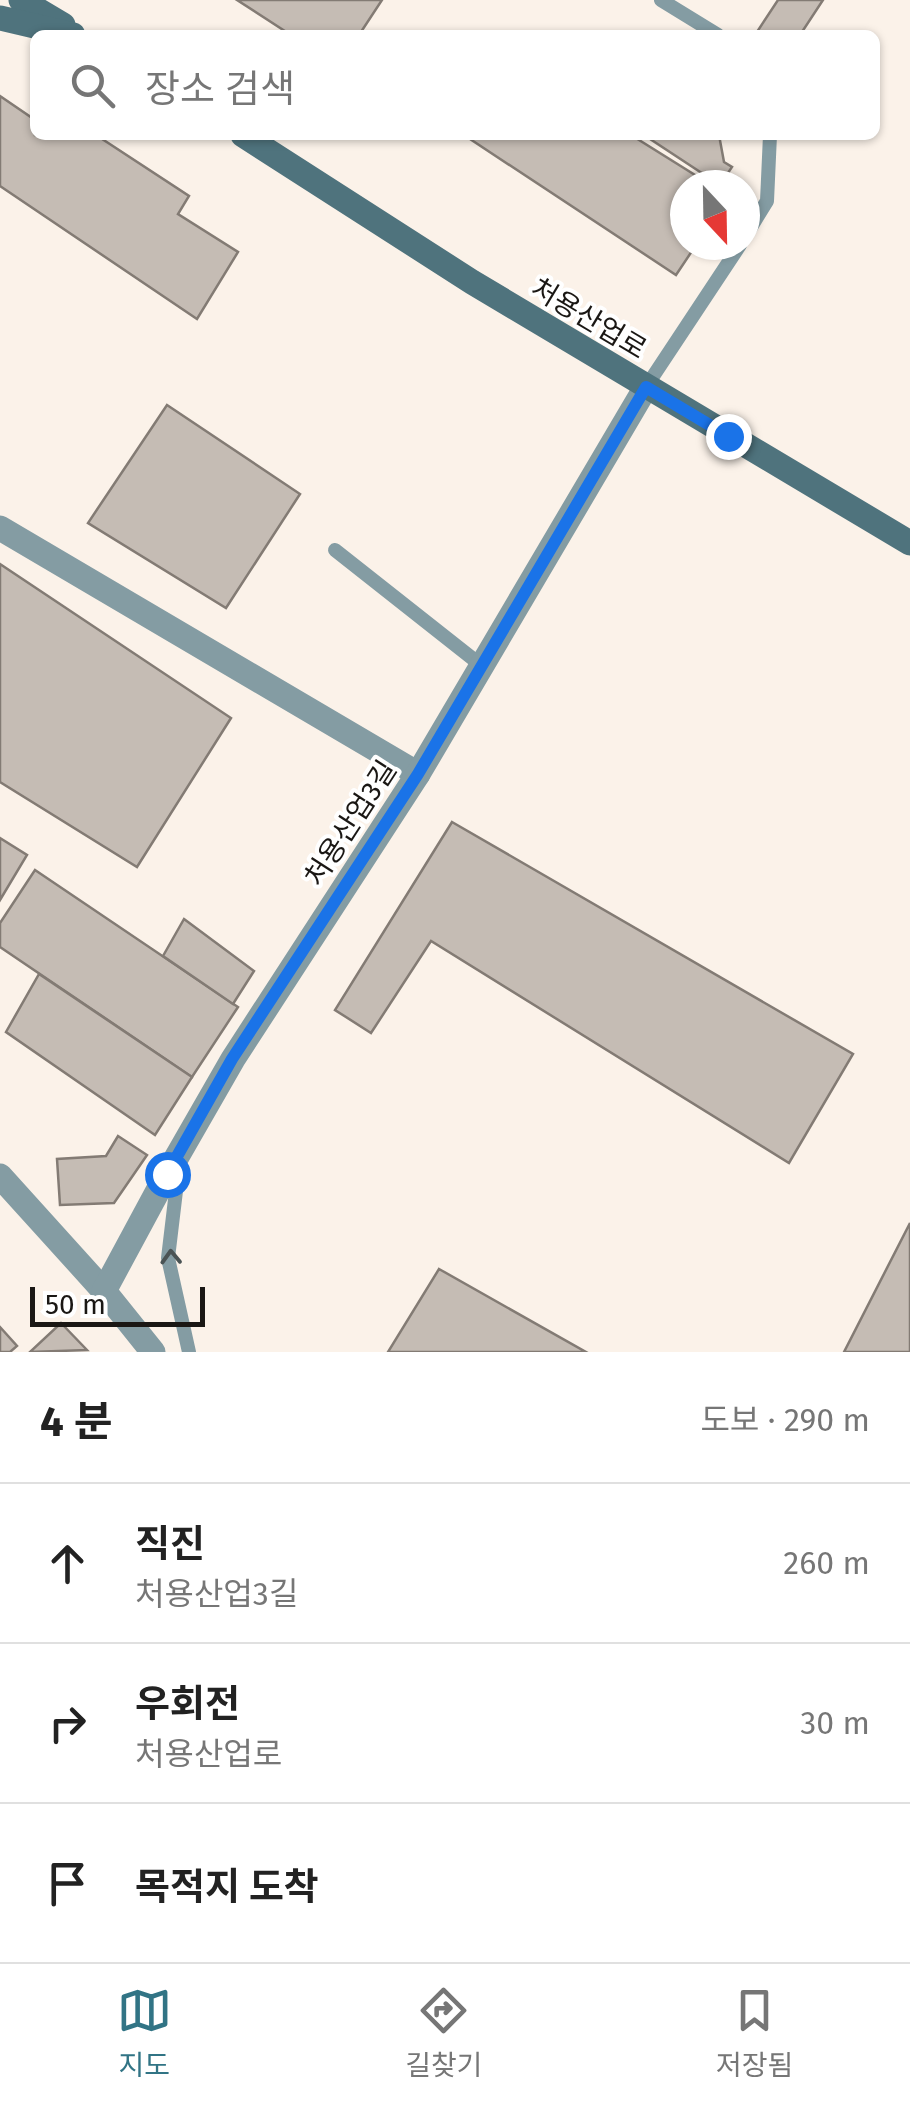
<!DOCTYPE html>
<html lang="ko">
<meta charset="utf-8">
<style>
body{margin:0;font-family:"Fira Sans","Noto Sans KR",sans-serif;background:#f6f6f6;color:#222}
.compass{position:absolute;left:670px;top:170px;width:90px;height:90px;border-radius:50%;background:#fff;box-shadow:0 2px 8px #0004;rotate:158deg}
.scale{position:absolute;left:30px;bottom:25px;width:175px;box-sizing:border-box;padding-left:10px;border:5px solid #1a1714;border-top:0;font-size:28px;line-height:35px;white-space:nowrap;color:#1a1714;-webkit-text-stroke:8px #fff;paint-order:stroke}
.stop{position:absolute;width:30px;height:30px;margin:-22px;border:8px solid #1a73e8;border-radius:50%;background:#fff}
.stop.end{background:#1a73e8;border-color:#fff;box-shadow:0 2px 10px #0008}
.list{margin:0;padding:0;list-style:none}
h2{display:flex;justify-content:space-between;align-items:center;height:130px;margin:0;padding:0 40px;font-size:42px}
h2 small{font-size:32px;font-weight:400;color:#767676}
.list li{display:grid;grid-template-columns:65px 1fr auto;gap:30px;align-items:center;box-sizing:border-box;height:160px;padding:0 40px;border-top:2px solid #e0e0e0}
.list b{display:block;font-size:38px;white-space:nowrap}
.list p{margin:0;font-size:32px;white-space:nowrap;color:#767676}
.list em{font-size:32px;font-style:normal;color:#767676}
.icon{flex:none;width:55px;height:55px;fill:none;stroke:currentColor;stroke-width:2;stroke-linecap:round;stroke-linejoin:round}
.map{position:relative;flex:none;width:910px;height:1352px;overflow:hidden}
.search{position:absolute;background:#fff;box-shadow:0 2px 8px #0004;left:30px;right:30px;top:30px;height:110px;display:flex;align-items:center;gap:25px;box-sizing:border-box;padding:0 35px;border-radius:15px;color:#767676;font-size:38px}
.sheet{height:610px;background:#fff}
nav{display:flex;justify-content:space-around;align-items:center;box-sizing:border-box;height:140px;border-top:2px solid #e0e0e0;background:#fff;font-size:28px;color:#767676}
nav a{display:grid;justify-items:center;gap:5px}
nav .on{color:#317485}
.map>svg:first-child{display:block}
.building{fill:#c5bcb4;stroke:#837b74;stroke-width:2.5}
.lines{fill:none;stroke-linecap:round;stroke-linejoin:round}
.service{stroke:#849ca3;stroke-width:14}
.tertiary{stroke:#849ca3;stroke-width:25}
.secondary{stroke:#4f737d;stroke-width:25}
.oneway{stroke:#4a5354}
.route{stroke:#1a73e8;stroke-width:12}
.labels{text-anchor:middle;stroke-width:8;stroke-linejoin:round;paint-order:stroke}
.street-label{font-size:28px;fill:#1a1714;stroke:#fff}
</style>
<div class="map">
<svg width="910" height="1352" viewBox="0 0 910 1352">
<rect width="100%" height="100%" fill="#fbf2e9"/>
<g class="building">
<path d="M237 0H382L359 35H291Z"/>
<path d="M778 0H823L800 35H755Z"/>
<path d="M0 96 35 120V135H96L189 196 178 214 238 252 197 319 0 186Z"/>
<path d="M464 135H631L711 185H685V245H696L676 275Z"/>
<path d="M644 135H719L724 162 732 167 720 185Z"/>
<path d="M167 405 300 494 226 608 88 523Z"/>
<path d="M0 564 231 718 137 867 0 782Z"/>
<path d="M452 822 853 1054 789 1163 431 941 371 1033 335 1010Z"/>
<path d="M0 838 27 855 0 900Z"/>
<path d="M35 870 238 1007 192 1077 0 947V923Z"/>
<path d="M184 919 254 971 233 1004 163 956Z"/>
<path d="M39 974 192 1077 155 1135 6 1032Z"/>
<path d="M118 1136 147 1155 114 1203 60 1205 57 1159 106 1156Z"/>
<path d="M910 1223V1352H844Z"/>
<path d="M439 1269 586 1352H388Z"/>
<path d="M61 1323 87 1350 30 1352Z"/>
<path d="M0 1327 17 1346 10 1352H0Z"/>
</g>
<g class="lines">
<g class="service">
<path d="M661 0 718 35"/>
<path d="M745 237 767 201 770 135"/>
<path d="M646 387 740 245"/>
<path d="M335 550 482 666"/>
<path d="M179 1166 168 1258 189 1352"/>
</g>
<g class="tertiary">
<path d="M0 528 418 774"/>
<path d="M0 1176 104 1291"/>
<path d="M153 1352 104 1291 167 1174 233 1059 418 774 646 387"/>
</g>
<g class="secondary">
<path d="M21 0 63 25"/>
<path d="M0 18 73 35"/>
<path d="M243 135 472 282 910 543"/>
</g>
</g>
<defs><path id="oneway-chevron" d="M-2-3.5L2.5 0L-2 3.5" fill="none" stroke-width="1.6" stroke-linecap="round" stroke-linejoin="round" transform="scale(2.5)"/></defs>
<use class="oneway" href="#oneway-chevron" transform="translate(171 1257) rotate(-92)"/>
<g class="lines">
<path class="route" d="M167 1174 232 1059 418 774 646 387 728 436"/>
</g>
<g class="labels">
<g class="street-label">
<text transform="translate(589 318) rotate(31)" y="10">처용산업로</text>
<text transform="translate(350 823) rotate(-57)" y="10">처용산업3길</text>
</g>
</g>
</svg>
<svg class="compass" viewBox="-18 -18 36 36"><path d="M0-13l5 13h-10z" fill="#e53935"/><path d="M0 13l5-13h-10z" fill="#767676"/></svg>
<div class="scale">50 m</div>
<div class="stop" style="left:167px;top:1174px"></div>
<div class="stop end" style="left:728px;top:436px"></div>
<div class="search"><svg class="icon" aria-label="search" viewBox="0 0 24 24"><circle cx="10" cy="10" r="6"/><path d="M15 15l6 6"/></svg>장소 검색</div>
</div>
<section class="sheet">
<h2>4 분<small>도보 · 290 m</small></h2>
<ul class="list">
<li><svg class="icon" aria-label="ahead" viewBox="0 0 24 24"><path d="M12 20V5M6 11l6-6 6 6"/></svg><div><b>직진</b><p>처용산업3길</p></div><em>260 m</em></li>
<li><svg class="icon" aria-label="right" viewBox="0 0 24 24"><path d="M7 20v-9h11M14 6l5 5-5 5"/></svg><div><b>우회전</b><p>처용산업로</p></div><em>30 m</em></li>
<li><svg class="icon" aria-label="arrive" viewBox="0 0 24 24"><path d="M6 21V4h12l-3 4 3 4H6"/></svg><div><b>목적지 도착</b></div></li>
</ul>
</section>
<nav>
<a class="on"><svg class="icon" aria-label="map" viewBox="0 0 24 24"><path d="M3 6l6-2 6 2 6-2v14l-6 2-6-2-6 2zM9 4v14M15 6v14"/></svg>지도</a>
<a><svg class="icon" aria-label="directions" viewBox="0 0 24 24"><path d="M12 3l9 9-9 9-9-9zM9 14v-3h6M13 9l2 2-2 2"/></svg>길찾기</a>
<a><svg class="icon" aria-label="saved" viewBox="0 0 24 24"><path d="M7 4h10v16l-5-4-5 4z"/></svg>저장됨</a>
</nav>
